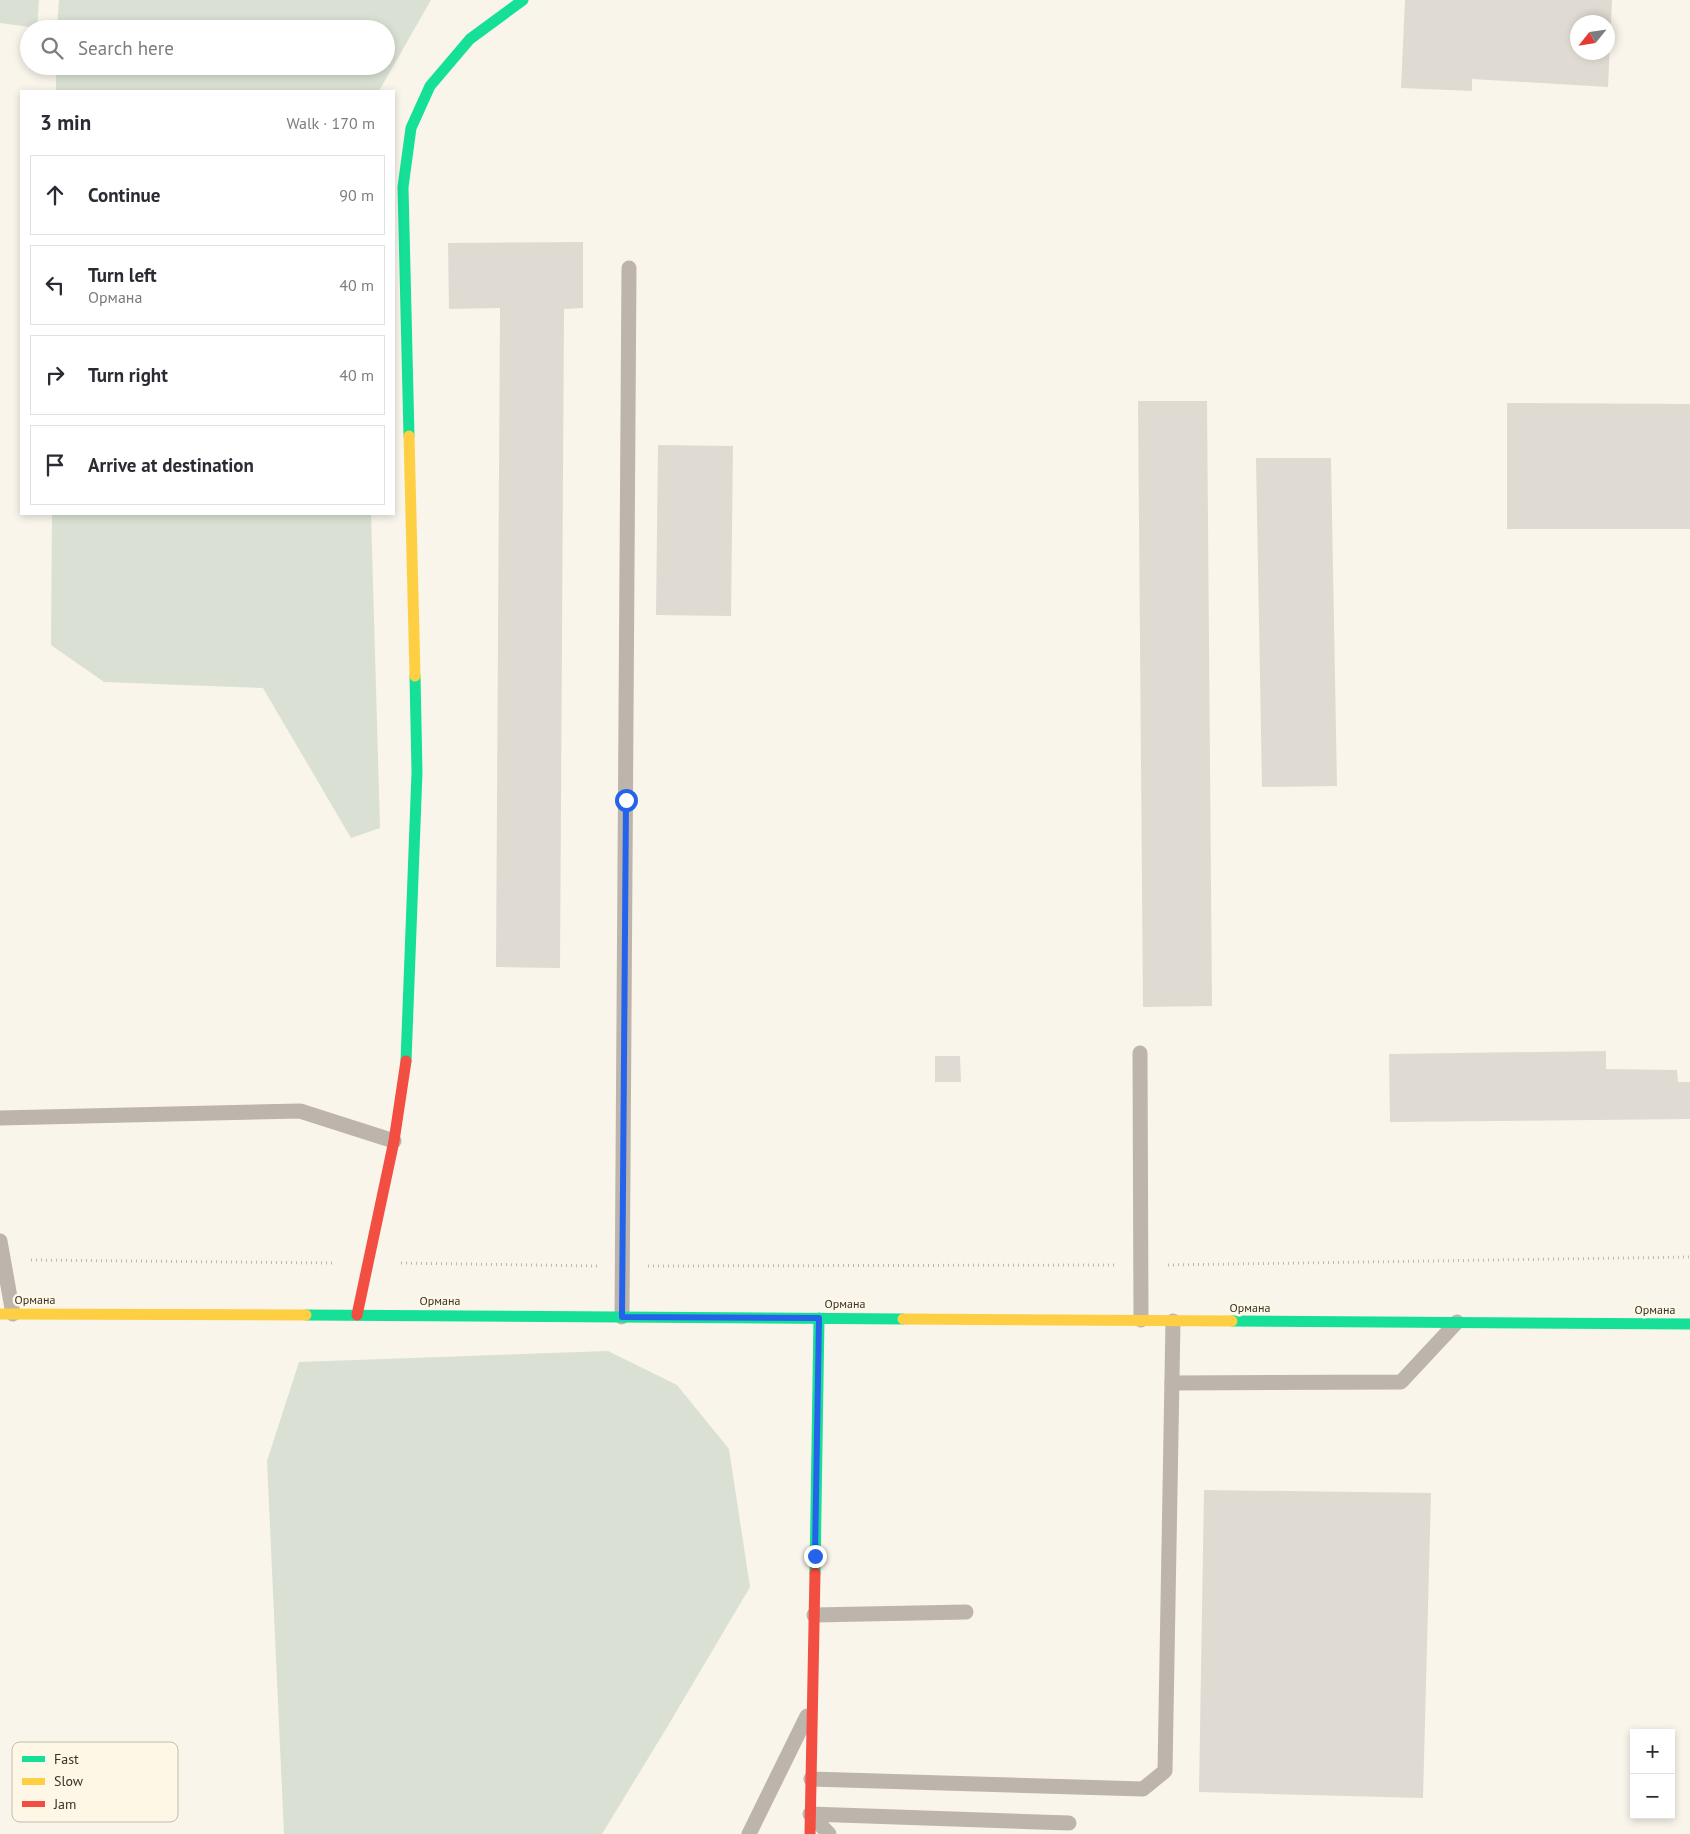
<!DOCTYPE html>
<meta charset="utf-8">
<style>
body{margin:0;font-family:"PT Sans",sans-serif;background:#f2f2f3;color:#2b2b33}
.controls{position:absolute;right:15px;bottom:15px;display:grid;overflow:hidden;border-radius:0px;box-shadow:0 2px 8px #0003}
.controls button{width:45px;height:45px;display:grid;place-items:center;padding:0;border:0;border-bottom:1px solid #e1e1e2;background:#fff;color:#2b2b33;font:25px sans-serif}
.compass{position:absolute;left:1570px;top:15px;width:45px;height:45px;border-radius:50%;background:#fff;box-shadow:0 2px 8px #0003;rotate:240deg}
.stop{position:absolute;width:15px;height:15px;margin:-11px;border:4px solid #2563eb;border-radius:50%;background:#fff}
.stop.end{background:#2563eb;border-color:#fff;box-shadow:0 1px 5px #0008}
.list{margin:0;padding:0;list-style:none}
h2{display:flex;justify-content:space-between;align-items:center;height:65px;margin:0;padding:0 20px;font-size:21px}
h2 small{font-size:16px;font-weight:400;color:#7c7c81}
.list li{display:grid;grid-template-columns:32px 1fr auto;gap:15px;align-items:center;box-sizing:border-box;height:80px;margin:0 10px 10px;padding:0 10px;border:1px solid #e1e1e2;border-radius:0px}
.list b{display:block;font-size:19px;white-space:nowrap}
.list p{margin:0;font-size:16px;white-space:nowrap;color:#7c7c81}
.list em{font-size:16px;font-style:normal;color:#7c7c81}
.icon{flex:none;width:28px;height:28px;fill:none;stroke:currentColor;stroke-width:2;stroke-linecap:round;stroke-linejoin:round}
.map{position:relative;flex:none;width:1690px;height:1834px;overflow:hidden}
.search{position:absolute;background:#fff;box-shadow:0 2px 8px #0003;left:20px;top:20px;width:375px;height:55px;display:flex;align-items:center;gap:12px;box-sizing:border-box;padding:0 18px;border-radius:28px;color:#7c7c81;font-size:19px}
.panel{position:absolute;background:#fff;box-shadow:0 2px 8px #0003;left:20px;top:90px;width:375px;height:425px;border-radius:0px}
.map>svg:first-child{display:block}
.green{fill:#dae1d4}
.building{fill:#dfdbd2;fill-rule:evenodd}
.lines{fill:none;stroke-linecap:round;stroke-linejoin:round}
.path{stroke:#beb7b0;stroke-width:3;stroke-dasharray:1 4;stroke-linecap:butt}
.lane{stroke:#bdb4ac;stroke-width:15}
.fast{stroke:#16e098;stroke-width:11}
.slow{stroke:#ffcf43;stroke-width:11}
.jam{stroke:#f24e42;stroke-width:11}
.route{stroke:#2563eb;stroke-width:6}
.labels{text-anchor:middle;stroke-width:5;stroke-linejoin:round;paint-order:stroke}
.street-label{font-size:12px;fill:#37332a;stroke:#fff7e5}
.key{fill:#fff7e5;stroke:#c3bcad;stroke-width:1}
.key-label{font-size:14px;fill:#37332a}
</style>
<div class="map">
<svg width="1690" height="1834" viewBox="0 0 1690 1834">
<rect width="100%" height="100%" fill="#f9f5eb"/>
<g class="green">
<path d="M0 0H39L37 28 0 23Z"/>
<path d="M59 0H431L379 91H56V66H386V29H57Z"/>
<path d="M52 514H371L380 828 351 838 263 688 104 682 51 645Z"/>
<path d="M608 1351 677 1385 729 1449 750 1587 666 1729 602 1834H284L267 1461 299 1362Z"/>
</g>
<g class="building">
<path d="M1405 0H1612L1608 87 1472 79V91L1401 88ZM1578 22H1608V52H1578Z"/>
<path d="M583 242V308L564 309 560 968 496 967 500 308 449 309 448 243Z"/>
<path d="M1138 401H1207L1212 1006 1143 1007Z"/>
<path d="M1507 403 1690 404V529H1507Z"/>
<path d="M658 445 733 446 731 616 656 615Z"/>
<path d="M1256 458H1331L1337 786 1262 787Z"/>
<path d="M1606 1051V1069L1677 1070 1678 1082H1690V1119L1390 1122 1389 1054Z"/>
<path d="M935 1056H960L961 1082H935Z"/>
<path d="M1204 1490 1431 1493 1423 1798 1199 1792Z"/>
</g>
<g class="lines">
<g class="path">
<path d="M31 1260 334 1263"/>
<path d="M401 1263 597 1266"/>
<path d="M1168 1265 1690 1257"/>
<path d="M648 1266 1114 1265"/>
</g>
<g class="lane">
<path d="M1140 1053 1141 1320"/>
<path d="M0 1118 300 1111 394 1141"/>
<path d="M0 1241 13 1314"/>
<path d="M622 1317 629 268"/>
<path d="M1172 1383 1401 1382 1457 1322"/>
<path d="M814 1615 966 1612"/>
<path d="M811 1779 1143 1789 1165 1771 1173 1321"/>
<path d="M810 1814 1069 1823"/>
<path d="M811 1815 829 1834"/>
<path d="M749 1834 807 1716"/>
</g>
<g class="fast">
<path d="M409 436 403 187 411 128 430 86 470 39 523 0"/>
<path d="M406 1061 417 772 415 676"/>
<path d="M306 1315 903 1319"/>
<path d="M1232 1321 1690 1324"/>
<path d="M815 1573 819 1318"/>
</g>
<g class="slow">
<path d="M409 436 415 676"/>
<path d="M0 1314 306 1315"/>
<path d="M903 1319 1232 1321"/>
</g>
<g class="jam">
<path d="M357 1315 394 1141 406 1061"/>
<path d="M810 1834 815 1573"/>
</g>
</g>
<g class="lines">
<path class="route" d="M626 800 622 1317 819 1318 815 1556"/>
</g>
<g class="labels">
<g class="street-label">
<text x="35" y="1304">Ормана</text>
<text x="440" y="1305">Ормана</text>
<text x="845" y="1308">Ормана</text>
<text x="1250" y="1312">Ормана</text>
<text x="1655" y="1314">Ормана</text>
</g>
</g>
<rect x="12" y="1742" width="166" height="80" rx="8" class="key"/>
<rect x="22" y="1756" width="23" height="6" fill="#16e098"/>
<rect x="22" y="1778" width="23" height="7" fill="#ffcf43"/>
<rect x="22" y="1801" width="23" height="6" fill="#f24e42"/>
<g class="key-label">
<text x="54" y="1764">Fast</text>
<text x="54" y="1786">Slow</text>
<text x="54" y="1809">Jam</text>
</g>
</svg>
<div class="controls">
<button>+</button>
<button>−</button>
</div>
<svg class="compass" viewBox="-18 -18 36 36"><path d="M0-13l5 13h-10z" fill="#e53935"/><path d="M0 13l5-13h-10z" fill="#7c7c81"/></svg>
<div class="stop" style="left:626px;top:800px"></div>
<div class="stop end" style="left:815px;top:1556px"></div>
<div class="search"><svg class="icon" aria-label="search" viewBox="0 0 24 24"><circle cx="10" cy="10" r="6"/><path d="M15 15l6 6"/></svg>Search here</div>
<section class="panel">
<h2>3 min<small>Walk · 170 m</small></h2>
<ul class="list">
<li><svg class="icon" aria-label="ahead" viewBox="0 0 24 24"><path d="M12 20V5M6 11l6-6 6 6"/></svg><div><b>Continue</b></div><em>90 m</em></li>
<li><svg class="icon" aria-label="left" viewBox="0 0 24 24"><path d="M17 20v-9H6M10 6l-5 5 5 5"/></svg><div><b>Turn left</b><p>Ормана</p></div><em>40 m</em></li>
<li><svg class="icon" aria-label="right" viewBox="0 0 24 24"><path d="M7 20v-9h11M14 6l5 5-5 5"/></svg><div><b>Turn right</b></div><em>40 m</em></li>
<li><svg class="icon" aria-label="arrive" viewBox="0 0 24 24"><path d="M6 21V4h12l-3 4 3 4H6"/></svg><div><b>Arrive at destination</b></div></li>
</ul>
</section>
</div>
